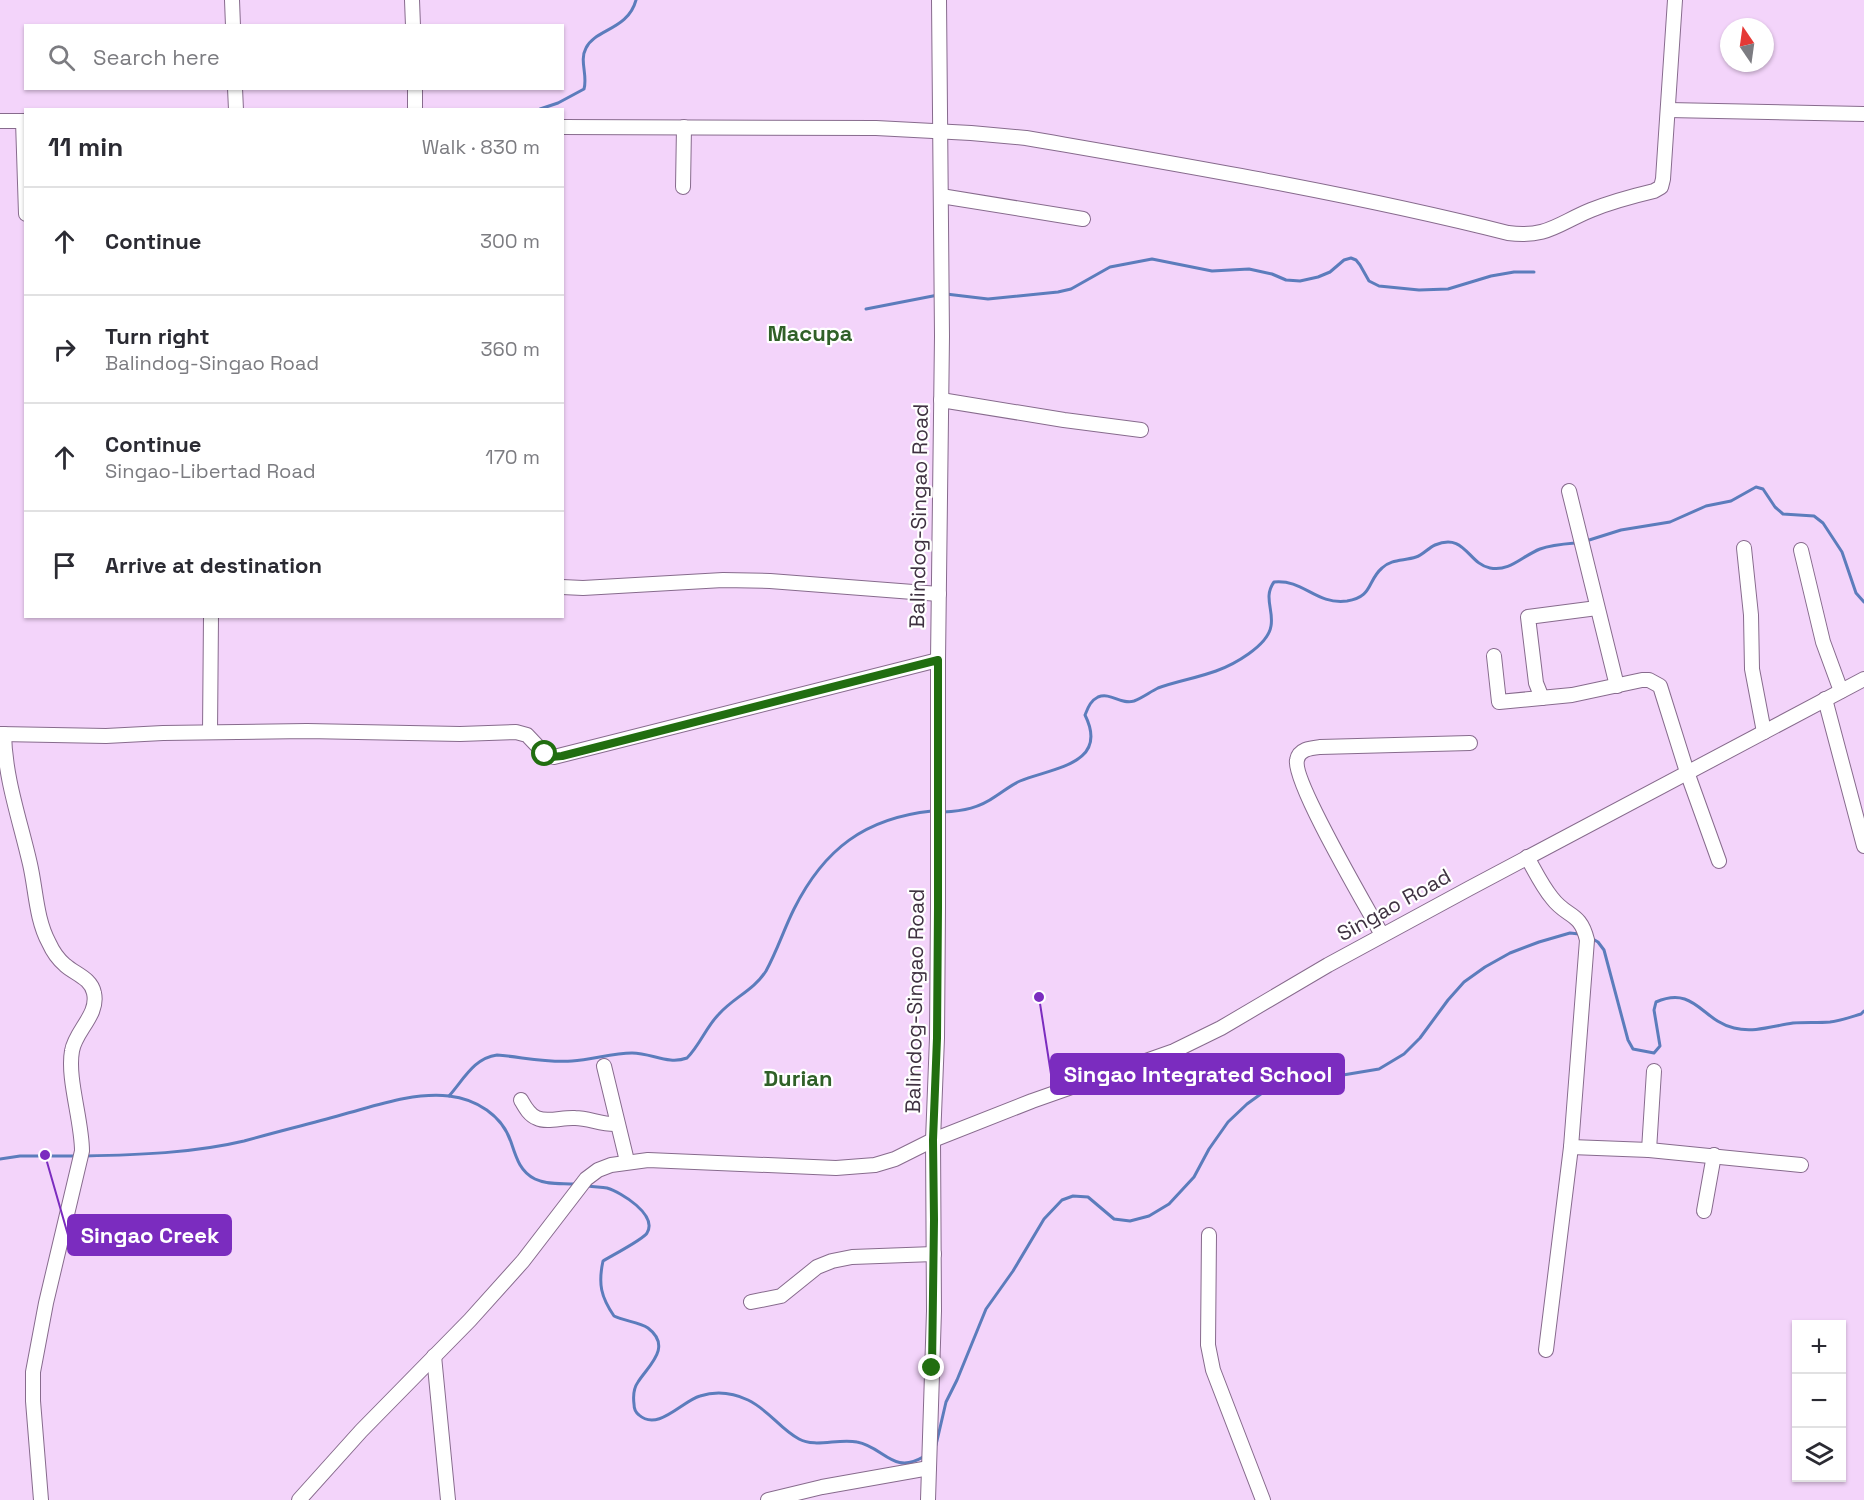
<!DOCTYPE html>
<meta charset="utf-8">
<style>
body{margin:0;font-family:"Space Grotesk",sans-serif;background:#f2f2f3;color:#2b2b33}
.controls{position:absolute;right:18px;bottom:18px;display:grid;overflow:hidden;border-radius:0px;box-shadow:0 2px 4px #0004}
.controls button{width:54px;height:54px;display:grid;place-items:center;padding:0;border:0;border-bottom:2px solid #e1e1e2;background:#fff;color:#2b2b33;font:30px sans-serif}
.compass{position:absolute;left:1720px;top:18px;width:54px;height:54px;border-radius:50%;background:#fff;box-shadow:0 2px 4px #0004;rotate:347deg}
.stop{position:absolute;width:18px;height:18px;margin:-14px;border:4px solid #216e10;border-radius:50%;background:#fff}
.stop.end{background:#216e10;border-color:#fff;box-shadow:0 2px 6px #0008}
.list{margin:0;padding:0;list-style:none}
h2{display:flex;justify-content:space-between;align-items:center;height:78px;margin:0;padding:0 24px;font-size:26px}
h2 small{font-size:20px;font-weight:400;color:#7c7c81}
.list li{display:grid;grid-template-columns:39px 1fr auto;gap:18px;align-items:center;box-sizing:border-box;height:108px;padding:0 24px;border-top:2px solid #e1e1e2}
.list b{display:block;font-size:22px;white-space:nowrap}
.list p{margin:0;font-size:20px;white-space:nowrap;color:#7c7c81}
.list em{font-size:20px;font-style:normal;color:#7c7c81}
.icon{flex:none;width:33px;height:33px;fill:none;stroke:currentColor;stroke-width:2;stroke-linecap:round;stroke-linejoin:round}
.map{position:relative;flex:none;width:1864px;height:1500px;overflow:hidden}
.search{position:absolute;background:#fff;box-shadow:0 2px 4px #0004;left:24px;top:24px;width:540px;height:66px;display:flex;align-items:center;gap:15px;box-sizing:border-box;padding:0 21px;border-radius:0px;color:#7c7c81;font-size:22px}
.panel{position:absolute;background:#fff;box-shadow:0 2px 4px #0004;left:24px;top:108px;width:540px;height:510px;border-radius:0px}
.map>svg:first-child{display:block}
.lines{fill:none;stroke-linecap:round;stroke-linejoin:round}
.stream{stroke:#5c7cbc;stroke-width:3}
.minor-casing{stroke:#876b8d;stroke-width:16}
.minor{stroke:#fff;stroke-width:14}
.route{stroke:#216e10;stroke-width:8}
.labels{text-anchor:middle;stroke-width:4.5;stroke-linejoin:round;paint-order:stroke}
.street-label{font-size:21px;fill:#3f3241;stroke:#fff}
.neighbourhood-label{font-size:22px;font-weight:bold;fill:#306028;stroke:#fff}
.leader{fill:none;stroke:#7b2cbf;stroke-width:2}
.callout-dot{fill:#7b2cbf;stroke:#fff;stroke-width:2}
.callout{fill:#7b2cbf;stroke:#7b2cbf;stroke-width:2}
.callout-label{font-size:22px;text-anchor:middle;font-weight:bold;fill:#fff}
</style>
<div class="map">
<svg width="1864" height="1500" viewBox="0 0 1864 1500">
<rect width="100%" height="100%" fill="#f3d4fa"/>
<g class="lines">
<g class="stream">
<path d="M540 109 558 103 584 89C588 75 579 61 586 48 595 29 628 30 636 0"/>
<path d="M946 294 988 299 1058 292 1071 289 1110 267 1152 259 1212 271 1249 269 1272 274 1286 280 1300 281 1318 277 1330 272 1344 260 1351 258 1356 260 1360 265 1369 281 1379 286 1419 290 1448 289 1491 276 1514 272H1534"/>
<path d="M866 309 938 295"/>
<path d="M1586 541 1621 530 1670 522 1706 506 1731 501 1756 487 1763 489 1775 507 1783 514 1814 516 1823 523 1842 552 1856 593 1864 602"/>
<path d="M943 812C964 811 979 808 996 796 1004 791 1011 785 1020 781 1051 768 1110 765 1085 715 1088 708 1090 701 1098 697 1111 692 1121 705 1134 701 1142 698 1150 692 1158 688 1177 681 1197 678 1216 671 1233 665 1268 646 1271 626 1274 610 1263 597 1274 582 1304 579 1315 605 1347 601 1373 597 1367 581 1382 568 1391 559 1404 561 1416 557 1423 555 1428 548 1435 545 1465 532 1468 564 1490 568 1510 572 1522 556 1540 549 1551 545 1564 544 1576 543"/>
<path d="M1591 938 1598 942 1604 950 1628 1040 1633 1049 1654 1053 1660 1046 1654 1010 1656 1002C1695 985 1702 1021 1734 1028 1754 1033 1773 1026 1793 1023 1805 1022 1817 1023 1830 1022 1840 1021 1851 1017 1861 1014L1864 1011"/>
<path d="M449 1096C464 1079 474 1058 497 1055 522 1057 547 1063 572 1061 592 1060 612 1053 632 1053 652 1053 668 1065 687 1058 700 1045 706 1027 719 1014 733 998 754 990 766 971 777 951 784 929 794 909 824 849 865 818 932 811"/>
<path d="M85 1156C137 1155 194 1153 244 1141 276 1132 309 1124 341 1115 375 1106 413 1092 449 1096 476 1099 502 1115 511 1142 516 1157 520 1172 535 1179 547 1185 562 1183 575 1184"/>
<path d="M0 1159 20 1156H76"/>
<path d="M588 1186C594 1187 601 1187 607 1188 621 1192 658 1215 647 1233 644 1239 611 1256 603 1261 598 1284 601 1297 614 1316 624 1321 639 1322 648 1328 673 1347 648 1366 638 1382 633 1389 633 1396 634 1404 634 1409 635 1412 639 1415 658 1432 682 1401 700 1396 716 1391 733 1393 748 1400 769 1410 780 1429 799 1439 815 1448 839 1438 857 1442 884 1447 893 1475 923 1457"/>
<path d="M936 1445 946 1402 957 1380 986 1309 1013 1271 1044 1219 1062 1200 1073 1196 1088 1197 1114 1219 1130 1221 1149 1216 1169 1204 1194 1177 1209 1149 1228 1122 1247 1104 1276 1083 1297 1076 1331 1077 1379 1069 1404 1054 1420 1038 1448 1000 1464 982 1485 967 1510 953 1539 942 1570 933 1579 934"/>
</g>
<g class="minor-casing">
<g id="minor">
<path d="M232 0 233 26"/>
<path d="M412 0 413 26"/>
<path d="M235 88 236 110"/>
<path d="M415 88V110"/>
<path d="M1668 110 1864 114"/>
<path d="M0 121H26"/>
<path d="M23 121 26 214"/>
<path d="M562 127 876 128 971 133 1026 138C1187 166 1349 193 1508 233 1547 238 1557 224 1591 210 1611 202 1633 196 1654 191L1661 187 1663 179 1675 0"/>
<path d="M683 187 684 127"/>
<path d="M941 196 1083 219"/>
<path d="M941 400 1064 420 1141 430"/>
<path d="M1569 491 1617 686"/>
<path d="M1744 548 1751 615 1752 669 1764 732"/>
<path d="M1801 550 1823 642 1841 691"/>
<path d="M562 587 583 588 723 580 770 581 939 594"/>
<path d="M1494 656 1499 702 1572 695 1642 680H1649L1660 686 1687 772 1719 861"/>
<path d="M1542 698 1536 683 1528 617 1597 608"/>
<path d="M1825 699 1864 846"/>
<path d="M210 732 211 616"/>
<path d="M0 734 106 736 163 733 307 731 460 734 516 732 527 735 545 754 554 757 938 660"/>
<path d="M4 734C5 779 20 820 30 864 36 890 36 919 49 943 53 952 58 959 65 965 75 974 91 978 94 993 99 1015 75 1031 72 1051 67 1078 82 1121 82 1151L46 1303 33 1372V1401L41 1500"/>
<path d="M1527 857C1535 871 1542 886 1552 898 1567 918 1580 911 1587 940L1571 1147 1546 1350"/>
<path d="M1382 935C1368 909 1292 781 1297 760 1299 749 1311 748 1320 747L1470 743"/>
<path d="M604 1066 627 1161"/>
<path d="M521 1100C525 1107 529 1115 537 1118 547 1123 563 1117 575 1118 589 1118 602 1125 617 1124"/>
<path d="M1571 1147 1649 1150 1801 1165"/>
<path d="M1649 1150 1654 1071"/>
<path d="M1704 1211 1714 1155"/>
<path d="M1209 1235 1208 1345 1213 1370 1263 1500"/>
<path d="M751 1302 781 1296 817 1267 832 1261 852 1257 934 1254"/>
<path d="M434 1356 448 1500"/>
<path d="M299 1500 361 1431 470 1320 523 1261 586 1179 598 1170 611 1165 648 1160 836 1168 875 1165 895 1159 933 1140 1032 1101 1174 1051 1221 1028 1328 965 1470 888 1864 679"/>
<path d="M768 1500 822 1487 929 1468"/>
<path d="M928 1500 934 1311 933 1140 937 1038 938 907V660L942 336 939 0"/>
</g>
</g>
<use href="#minor" class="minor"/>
</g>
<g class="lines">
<path class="route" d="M545 754 551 757 562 756 938 660V907L937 1038 933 1140 934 1220 932 1368"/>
</g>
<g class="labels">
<g class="street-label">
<text transform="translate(919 516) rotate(-89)" y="7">Balindog-Singao Road</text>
<text transform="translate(1394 905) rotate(-29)" y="7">Singao Road</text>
<text transform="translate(915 1001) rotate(-89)" y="7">Balindog-Singao Road</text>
</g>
<g class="neighbourhood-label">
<text x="810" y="341">Macupa</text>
<text x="798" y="1086">Durian</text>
</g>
</g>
<path class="leader" d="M1039 997L1051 1074M45 1155L68 1235"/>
<g class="callout-dot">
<circle cx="1039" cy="997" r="6"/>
<circle cx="45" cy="1155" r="6"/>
</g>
<g class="callout">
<rect x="1051" y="1054" width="293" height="40" rx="6"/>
<rect x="68" y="1215" width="163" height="40" rx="6"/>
</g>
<g class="callout-label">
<text x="1198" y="1082">Singao Integrated School</text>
<text x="150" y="1243">Singao Creek</text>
</g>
</svg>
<div class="controls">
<button>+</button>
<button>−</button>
<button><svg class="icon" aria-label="layers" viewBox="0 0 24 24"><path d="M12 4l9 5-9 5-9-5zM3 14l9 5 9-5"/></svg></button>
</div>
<svg class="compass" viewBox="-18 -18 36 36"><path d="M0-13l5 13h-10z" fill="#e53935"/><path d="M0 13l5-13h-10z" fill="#7c7c81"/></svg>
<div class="stop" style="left:545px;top:754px"></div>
<div class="stop end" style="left:932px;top:1368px"></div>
<div class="search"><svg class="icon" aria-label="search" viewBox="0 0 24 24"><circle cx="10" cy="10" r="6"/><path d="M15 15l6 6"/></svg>Search here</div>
<section class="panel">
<h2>11 min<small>Walk · 830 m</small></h2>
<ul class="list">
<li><svg class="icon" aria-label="ahead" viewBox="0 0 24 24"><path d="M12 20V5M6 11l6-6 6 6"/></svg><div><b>Continue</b></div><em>300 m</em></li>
<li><svg class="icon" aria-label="right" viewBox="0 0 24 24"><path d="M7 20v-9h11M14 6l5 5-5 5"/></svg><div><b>Turn right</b><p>Balindog-Singao Road</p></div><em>360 m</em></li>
<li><svg class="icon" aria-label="ahead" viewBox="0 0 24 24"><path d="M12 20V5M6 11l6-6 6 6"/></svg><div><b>Continue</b><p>Singao-Libertad Road</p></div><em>170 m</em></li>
<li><svg class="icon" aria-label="arrive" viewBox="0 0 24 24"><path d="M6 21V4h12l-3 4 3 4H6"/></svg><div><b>Arrive at destination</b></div></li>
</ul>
</section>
</div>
